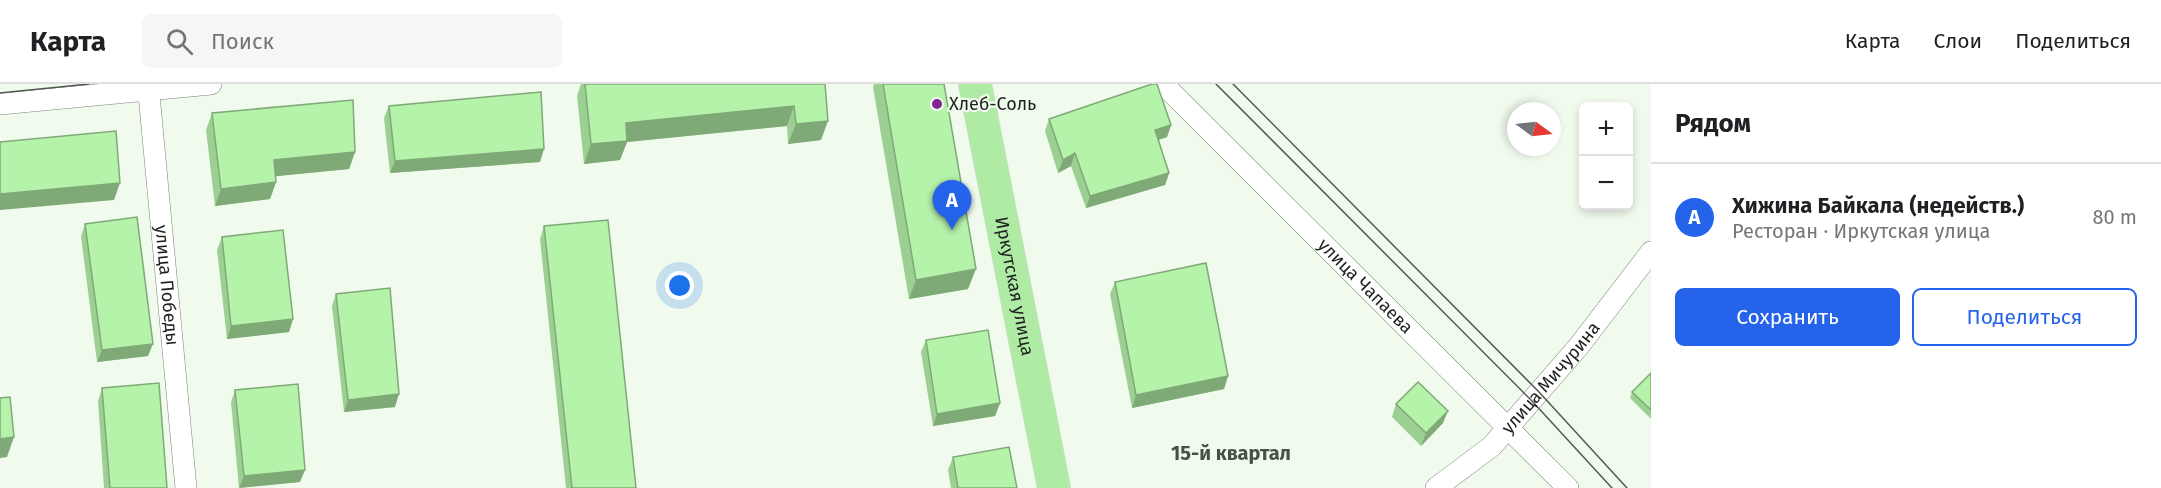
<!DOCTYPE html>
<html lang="ru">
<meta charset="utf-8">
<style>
body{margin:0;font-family:"Fira Sans",sans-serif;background:#f6f6f6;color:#202124}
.controls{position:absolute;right:18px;top:18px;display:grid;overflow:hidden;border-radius:9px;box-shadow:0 3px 9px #0003}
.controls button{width:54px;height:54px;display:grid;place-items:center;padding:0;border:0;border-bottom:2px solid #e0e0e0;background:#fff;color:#202124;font:30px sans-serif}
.compass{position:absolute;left:1507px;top:18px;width:54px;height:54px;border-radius:50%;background:#fff;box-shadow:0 3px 9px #0003;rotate:105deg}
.you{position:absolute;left:680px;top:202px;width:21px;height:21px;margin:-15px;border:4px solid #fff;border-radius:50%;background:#1a73e8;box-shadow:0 0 0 9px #1a73e833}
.badge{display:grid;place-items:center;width:39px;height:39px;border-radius:50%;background:#2563eb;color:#fff;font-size:20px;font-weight:700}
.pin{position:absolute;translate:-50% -50px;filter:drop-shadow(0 2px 3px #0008)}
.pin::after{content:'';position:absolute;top:32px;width:21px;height:18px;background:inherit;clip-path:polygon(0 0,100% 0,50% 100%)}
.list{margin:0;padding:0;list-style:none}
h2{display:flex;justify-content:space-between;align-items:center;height:78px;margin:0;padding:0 24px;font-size:26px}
h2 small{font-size:20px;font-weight:400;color:#757577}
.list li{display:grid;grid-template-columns:39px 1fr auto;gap:18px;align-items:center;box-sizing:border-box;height:108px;padding:0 24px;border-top:2px solid #e0e0e0}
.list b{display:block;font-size:22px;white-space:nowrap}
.list p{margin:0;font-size:20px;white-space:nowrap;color:#757577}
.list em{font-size:20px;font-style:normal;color:#757577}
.actions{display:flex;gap:12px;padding:18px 24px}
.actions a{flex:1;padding:14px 0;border:2px solid #2563eb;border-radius:9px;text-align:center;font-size:21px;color:#2563eb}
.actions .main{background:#2563eb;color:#fff}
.icon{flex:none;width:33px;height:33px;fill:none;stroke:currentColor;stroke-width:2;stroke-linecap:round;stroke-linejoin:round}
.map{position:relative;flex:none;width:1651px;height:404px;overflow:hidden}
header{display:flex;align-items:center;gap:36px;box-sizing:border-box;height:84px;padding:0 30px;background:#fff;border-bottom:2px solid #e0e0e0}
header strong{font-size:28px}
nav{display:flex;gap:33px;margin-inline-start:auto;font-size:21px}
.search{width:420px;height:54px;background:#f6f6f6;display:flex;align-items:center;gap:15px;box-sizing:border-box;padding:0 21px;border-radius:9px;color:#757577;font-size:22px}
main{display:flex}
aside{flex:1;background:#fff}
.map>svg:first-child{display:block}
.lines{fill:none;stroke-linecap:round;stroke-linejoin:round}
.street-casing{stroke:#798377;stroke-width:22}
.primary-casing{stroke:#dbdcdb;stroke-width:34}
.street{stroke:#fff;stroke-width:21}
.primary{stroke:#b0eba6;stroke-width:33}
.tram{stroke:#535952;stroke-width:1.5}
.wall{fill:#9cd092}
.shaded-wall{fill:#7fa977}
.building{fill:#b5f2aa;stroke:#7fa977;stroke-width:1.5}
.poi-dot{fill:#812592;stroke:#f0fbee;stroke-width:2}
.labels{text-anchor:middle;stroke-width:4.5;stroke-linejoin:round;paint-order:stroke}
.poi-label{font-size:18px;fill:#1e221d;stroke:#f0fbee;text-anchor:start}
.street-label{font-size:18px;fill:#1e221d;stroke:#f0fbee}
.neighbourhood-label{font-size:20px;font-weight:bold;fill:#485146;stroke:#f0fbee}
</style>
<header>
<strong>Карта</strong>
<div class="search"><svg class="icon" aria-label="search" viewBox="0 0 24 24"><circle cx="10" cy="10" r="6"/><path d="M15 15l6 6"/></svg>Поиск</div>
<nav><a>Карта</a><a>Слои</a><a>Поделиться</a></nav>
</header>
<main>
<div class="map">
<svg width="1651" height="404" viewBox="0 0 1651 404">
<rect width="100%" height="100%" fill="#f0fbee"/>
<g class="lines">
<g class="street-casing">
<g id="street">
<path id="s1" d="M148 0 186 404"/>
<path id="s2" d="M1163 0 1568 404"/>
<path d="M0 20 211 0"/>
<path id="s3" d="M1436 404 1492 362 1579 262 1651 168"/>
</g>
</g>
<g class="primary-casing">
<g id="primary">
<path id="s4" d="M975 0 1054 404"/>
</g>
</g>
<use href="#street" class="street"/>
<use href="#primary" class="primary"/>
<g class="tram">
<path d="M1216 0 1532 317 1612 404"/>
<path d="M1233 0 1539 308 1627 404"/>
<path d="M0 9 89 0"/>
</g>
</g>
<g class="wall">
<path d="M581 0H825L821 56 788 60 787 42 627 58 620 76 584 80 577 12Z"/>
<path d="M874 0H944L968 205 909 215 873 3Z"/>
<path d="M389 22 540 78 390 89 384 34Z"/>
<path d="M212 29 355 68 349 85 276 92V98L270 115 215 122 206 46Z"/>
<path d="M1049 35 1171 41 1167 53 1159 56 1169 89 1165 101 1086 124 1071 82 1058 89 1045 47Z"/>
<path d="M85 140 148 272 97 278 81 152Z"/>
<path d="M544 142 636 404H566L540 155Z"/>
<path d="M222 153 293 235 289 248 227 255 217 166Z"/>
<path d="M1115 198 1228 292 1224 305 1132 324 1110 210Z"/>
<path d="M336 210 395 323 344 328 332 222Z"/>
<path d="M926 256 1000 319 995 332 933 342 921 268Z"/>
<path d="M1651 289V335L1630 314 1632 308Z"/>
<path d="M102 304 167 404H104L98 317Z"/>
<path d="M235 306 300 398 239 404 231 318Z"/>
<path d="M1396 320 1443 339 1421 362 1392 333Z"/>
<path d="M953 373 1017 404H951L948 386Z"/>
</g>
<g class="shaded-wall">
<path d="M794 22 787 42 627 58 620 76 584 80 591 60 626 39Z"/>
<path d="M828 37 821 56 788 60 796 40Z"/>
<path d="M1171 41 1167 53 1151 58 1155 46Z"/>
<path d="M544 65 540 78 390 89 395 77Z"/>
<path d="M355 68 349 85 268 93 274 76Z"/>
<path d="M1075 69 1071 82 1058 89 1063 76Z"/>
<path d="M1169 89 1165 101 1086 124 1090 112Z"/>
<path d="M276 98 270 115 215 122 221 105Z"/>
<path d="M120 99 114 116 0 126V110Z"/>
<path d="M976 185 968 205 909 215 916 196Z"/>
<path d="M293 235 289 248 227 255 231 242Z"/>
<path d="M153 260 148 272 97 278 102 266Z"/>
<path d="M1228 292 1224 305 1132 324 1136 311Z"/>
<path d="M399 310 395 323 344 328 348 316Z"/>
<path d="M1000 319 995 332 933 342 937 330Z"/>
<path d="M1448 327 1443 339 1421 362 1426 349Z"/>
<path d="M14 353 7 373 0 374V355Z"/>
<path d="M305 386 300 398 239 404 244 392Z"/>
</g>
<g class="building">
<path d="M585 0H825L828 37 796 40 794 22 626 39 627 57 591 60Z"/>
<path d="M883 0H944L976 185 916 196Z"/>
<path d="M1152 0H1157L1171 41 1155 46 1169 89 1090 112 1075 69 1063 76 1049 35Z"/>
<path d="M541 8 544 65 395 77 389 22Z"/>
<path d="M353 16 355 68 274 76 276 98 221 105 212 29Z"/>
<path d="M116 47 120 99 0 110V58Z"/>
<path d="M137 133 153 260 102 266 85 140Z"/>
<path d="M608 136 636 404H572L544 142Z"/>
<path d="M283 146 293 235 231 242 222 153Z"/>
<path d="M1206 179 1228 292 1136 311 1115 198Z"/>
<path d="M390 204 399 310 348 316 336 210Z"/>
<path d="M988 246 1000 319 937 330 926 256Z"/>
<path d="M1651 289V326L1632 308Z"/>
<path d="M1418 298 1448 327 1426 349 1396 320Z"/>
<path d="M159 299 167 404H110L102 304Z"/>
<path d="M298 300 305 386 244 392 235 306Z"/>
<path d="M10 313 14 353 0 355V314Z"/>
<path d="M1009 363 1017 404H958L953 373Z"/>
</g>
<circle class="poi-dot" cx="937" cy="20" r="6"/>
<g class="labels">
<g class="poi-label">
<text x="949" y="26">Хлеб-Соль</text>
</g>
<g class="street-label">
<text dy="6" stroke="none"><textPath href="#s1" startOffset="202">улица Победы</textPath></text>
<text dy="6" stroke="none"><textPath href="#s4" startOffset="206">Иркутская улица</textPath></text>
<text dy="6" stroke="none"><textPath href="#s2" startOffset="286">улица Чапаева</textPath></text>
<text dy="6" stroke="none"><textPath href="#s3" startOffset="160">улица Мичурина</textPath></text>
</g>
<g class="neighbourhood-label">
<text x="1231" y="376">15-й квартал</text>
</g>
</g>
</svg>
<div class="controls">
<button>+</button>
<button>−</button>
</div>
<svg class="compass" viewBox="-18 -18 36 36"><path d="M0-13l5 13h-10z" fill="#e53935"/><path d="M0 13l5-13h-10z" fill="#757577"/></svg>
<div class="you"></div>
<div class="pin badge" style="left:952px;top:146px">A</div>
</div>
<aside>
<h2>Рядом<small></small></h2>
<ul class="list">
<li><span class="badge">A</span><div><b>Хижина Байкала (недейств.)</b><p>Ресторан · Иркутская улица</p></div><em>80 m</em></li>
</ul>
<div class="actions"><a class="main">Сохранить</a><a>Поделиться</a></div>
</aside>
</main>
